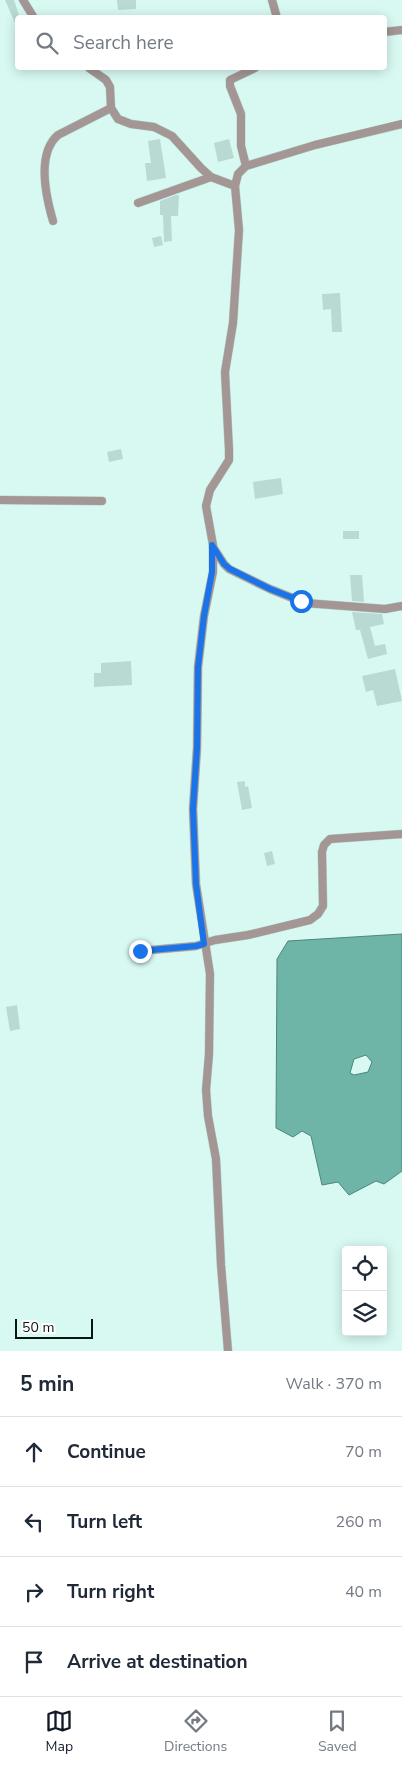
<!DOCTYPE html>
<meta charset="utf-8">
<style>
body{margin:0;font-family:"Nunito Sans",sans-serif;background:#f2f2f3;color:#1f2937}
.controls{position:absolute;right:15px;bottom:15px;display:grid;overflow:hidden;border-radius:5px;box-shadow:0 2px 12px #0003}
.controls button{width:45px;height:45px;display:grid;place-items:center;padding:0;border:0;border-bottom:1px solid #e0e1e3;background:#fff;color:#1f2937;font:25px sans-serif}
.scale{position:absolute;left:15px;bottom:12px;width:78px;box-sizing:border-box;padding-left:5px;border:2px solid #081512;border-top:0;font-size:14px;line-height:18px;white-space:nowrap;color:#081512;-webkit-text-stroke:4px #fff;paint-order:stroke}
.stop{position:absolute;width:15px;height:15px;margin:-11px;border:4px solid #1a73e8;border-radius:50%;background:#fff}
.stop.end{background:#1a73e8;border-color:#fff;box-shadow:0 1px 5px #0008}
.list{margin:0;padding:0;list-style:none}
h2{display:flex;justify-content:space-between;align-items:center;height:65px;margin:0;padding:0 20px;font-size:21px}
h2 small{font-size:16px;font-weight:400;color:#747a83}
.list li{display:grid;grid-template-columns:32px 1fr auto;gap:15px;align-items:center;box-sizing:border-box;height:70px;padding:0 20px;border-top:1px solid #e0e1e3}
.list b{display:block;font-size:19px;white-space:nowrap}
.list em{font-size:16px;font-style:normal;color:#747a83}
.icon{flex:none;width:28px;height:28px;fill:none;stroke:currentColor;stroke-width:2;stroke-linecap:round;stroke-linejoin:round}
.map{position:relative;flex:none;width:402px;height:1351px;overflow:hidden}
.search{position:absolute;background:#fff;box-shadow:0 2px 12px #0003;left:15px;right:15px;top:15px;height:55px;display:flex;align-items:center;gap:12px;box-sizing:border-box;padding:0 18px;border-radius:5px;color:#747a83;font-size:19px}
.sheet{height:345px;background:#fff}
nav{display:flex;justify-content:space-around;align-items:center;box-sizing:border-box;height:70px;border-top:1px solid #e0e1e3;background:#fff;font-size:14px;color:#747a83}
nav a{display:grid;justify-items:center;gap:2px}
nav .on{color:#111827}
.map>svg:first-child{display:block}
.water{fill:#6eb5a8;stroke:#4f857b;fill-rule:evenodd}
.building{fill:#b9dad3}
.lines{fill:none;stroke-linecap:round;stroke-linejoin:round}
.street-casing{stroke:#b6d5ce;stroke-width:9}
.street{stroke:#a39694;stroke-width:8}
.route{stroke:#1a73e8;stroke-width:6}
</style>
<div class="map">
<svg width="402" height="1351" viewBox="0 0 402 1351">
<rect width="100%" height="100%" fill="#d7f9f2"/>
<path class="water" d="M402 934V1171L384 1184 376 1181 349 1195 338 1182 322 1185 311 1136 302 1131 293 1137 276 1128 277 959 288 941ZM366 1055 372 1062 368 1072 354 1075 350 1073 354 1059Z"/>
<g class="building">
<path d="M5 0H14L20 18H18V30Z"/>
<path d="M117 0H136V9L118 10Z"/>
<path d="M160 139 166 178 147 181 145 163H151L148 141Z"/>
<path d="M229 139 234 158 218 162 214 143Z"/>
<path d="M176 195H179L178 216H171L172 241 164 242 163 215H160V201Z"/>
<path d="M161 236 163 245 154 247 152 238Z"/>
<path d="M340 293 342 332H332L331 309 323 310 322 294Z"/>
<path d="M121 449 123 459 109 462 107 452Z"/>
<path d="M281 478 283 494 255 499 253 482Z"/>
<rect x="343" y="531" width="16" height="8"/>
<path d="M350 575H362L364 602 352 601Z"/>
<path d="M352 612 382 614 384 624 370 627 375 646 385 644 387 654 368 659 360 630H356Z"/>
<path d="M131 661 132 685 94 687V673H101V663Z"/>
<path d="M395 669 402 701 377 706 373 690 366 692 362 676Z"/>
<path d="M245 781V787L248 786 252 808 242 810 237 782Z"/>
<path d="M272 851 275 864 267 866 264 853Z"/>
<path d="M17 1005 20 1029 10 1031 6 1007Z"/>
</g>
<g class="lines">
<g class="street-casing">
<g id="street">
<path d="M23 0 34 18"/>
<path d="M272 0 277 18"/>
<path d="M384 32 402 30"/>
<path d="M89 68 106 80 110 87 111 108 118 119 131 124 154 127 172 136 201 168 211 177 235 186 239 230 233 323 225 372 229 450V460L210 490 206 506 213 545V572L204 616 198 667 197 748 193 809 196 884 210 974 209 1054 206 1090 208 1116 216 1159 221 1265 228 1351"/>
<path d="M246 166 241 146V114L230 86V80L255 68"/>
<path d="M235 186 238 174 246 166 315 145 402 124"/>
<path d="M138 203 211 177"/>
<path d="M53 221C46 197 36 154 58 135L111 108"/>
<path d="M0 500 102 501"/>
<path d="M213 547 224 564 229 569 270 589 305 603 385 609 402 606"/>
<path d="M140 951 196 946 215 940 248 935 310 920 318 914 323 906 322 852 324 845 330 839 402 834"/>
</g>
</g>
<use href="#street" class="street"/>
</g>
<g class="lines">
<path class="route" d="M140 951 196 946 204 944 196 884 193 809 197 748 198 667 204 616 212 572V545L224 564 230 569 270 589 301 601"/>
</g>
</svg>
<div class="controls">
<button><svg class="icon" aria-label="locate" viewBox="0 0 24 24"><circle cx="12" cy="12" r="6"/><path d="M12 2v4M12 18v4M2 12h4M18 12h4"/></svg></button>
<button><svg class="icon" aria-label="layers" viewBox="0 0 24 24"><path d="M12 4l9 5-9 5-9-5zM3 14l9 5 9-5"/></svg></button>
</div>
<div class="scale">50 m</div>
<div class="stop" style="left:301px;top:601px"></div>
<div class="stop end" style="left:140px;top:951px"></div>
<div class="search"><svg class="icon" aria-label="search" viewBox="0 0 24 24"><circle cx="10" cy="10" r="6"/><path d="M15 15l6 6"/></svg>Search here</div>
</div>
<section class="sheet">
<h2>5 min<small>Walk · 370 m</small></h2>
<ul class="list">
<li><svg class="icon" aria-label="ahead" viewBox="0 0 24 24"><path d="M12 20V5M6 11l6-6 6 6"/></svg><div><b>Continue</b></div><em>70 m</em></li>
<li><svg class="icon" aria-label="left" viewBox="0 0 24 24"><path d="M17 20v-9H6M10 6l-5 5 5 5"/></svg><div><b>Turn left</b></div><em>260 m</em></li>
<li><svg class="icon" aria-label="right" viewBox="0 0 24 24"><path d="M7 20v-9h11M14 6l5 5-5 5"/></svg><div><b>Turn right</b></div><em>40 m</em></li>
<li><svg class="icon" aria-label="arrive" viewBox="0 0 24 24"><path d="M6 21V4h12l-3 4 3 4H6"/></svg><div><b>Arrive at destination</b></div></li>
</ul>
</section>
<nav>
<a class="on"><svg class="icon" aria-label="map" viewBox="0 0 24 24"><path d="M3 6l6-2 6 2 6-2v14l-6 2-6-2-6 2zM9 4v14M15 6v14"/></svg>Map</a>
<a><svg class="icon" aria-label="directions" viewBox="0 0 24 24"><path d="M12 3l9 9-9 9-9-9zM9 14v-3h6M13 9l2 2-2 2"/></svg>Directions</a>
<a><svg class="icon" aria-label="saved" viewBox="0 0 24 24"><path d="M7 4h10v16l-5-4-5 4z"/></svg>Saved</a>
</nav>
